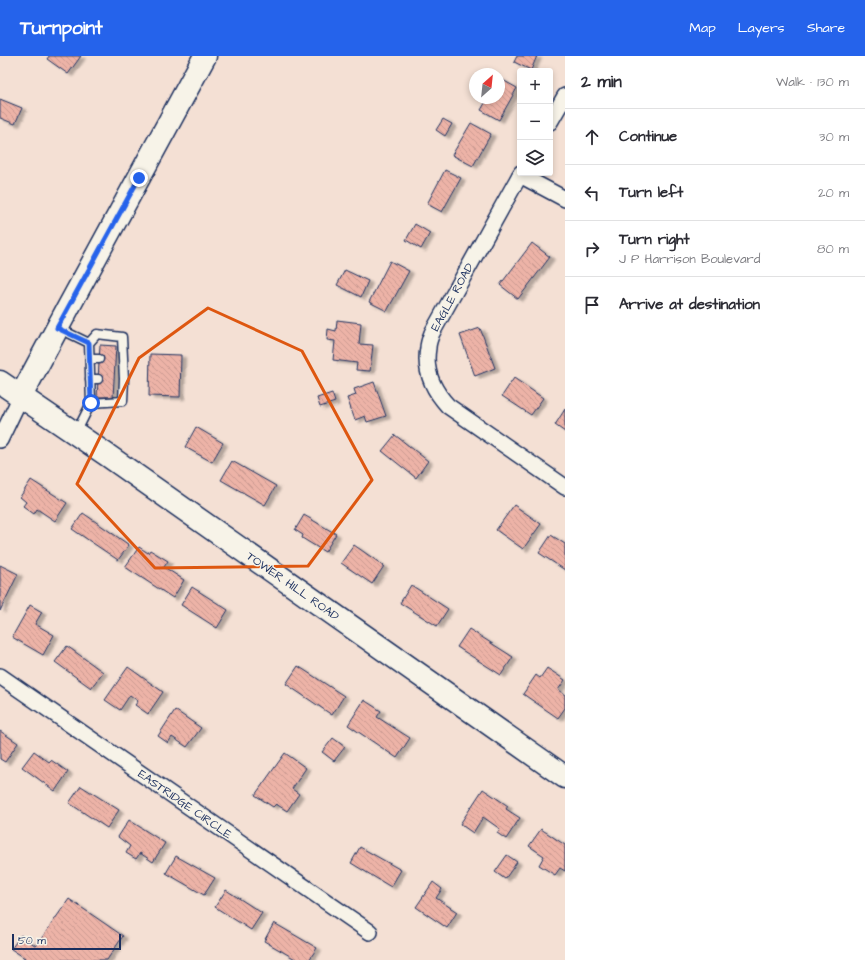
<!DOCTYPE html>
<meta charset="utf-8">
<style>
body{margin:0;font-family:"Architects Daughter",sans-serif;background:#f2f2f3;color:#2b2b33}
.controls{position:absolute;right:12px;top:12px;display:grid;overflow:hidden;border-radius:4px;box-shadow:0 2px 6px #0003}
.controls button{width:36px;height:36px;display:grid;place-items:center;padding:0;border:0;border-bottom:1px solid #e1e1e2;background:#fff;color:#2b2b33;font:20px sans-serif}
.compass{position:absolute;left:469px;top:12px;width:36px;height:36px;border-radius:50%;background:#fff;box-shadow:0 2px 6px #0003;rotate:27deg}
.scale{position:absolute;left:12px;bottom:10px;width:109px;box-sizing:border-box;padding-left:4px;border:2px solid #1b2f5e;border-top:0;font-size:11px;line-height:14px;white-space:nowrap;color:#1b2f5e;-webkit-text-stroke:3px #f7f3e8;paint-order:stroke}
.stop{position:absolute;width:12px;height:12px;margin:-9px;border:3px solid #2563eb;border-radius:50%;background:#fff}
.stop.end{background:#2563eb;border-color:#fff;box-shadow:0 1px 4px #0008}
.list{margin:0;padding:0;list-style:none}
h2{display:flex;justify-content:space-between;align-items:center;height:52px;margin:0;padding:0 16px;font-size:17px}
h2 small{font-size:13px;font-weight:400;color:#7c7c81}
.list li{display:grid;grid-template-columns:26px 1fr auto;gap:12px;align-items:center;box-sizing:border-box;height:56px;padding:0 16px;border-top:1px solid #e1e1e2}
.list b{display:block;font-size:15px;white-space:nowrap}
.list p{margin:0;font-size:13px;white-space:nowrap;color:#7c7c81}
.list em{font-size:13px;font-style:normal;color:#7c7c81}
.icon{flex:none;width:22px;height:22px;fill:none;stroke:currentColor;stroke-width:2;stroke-linecap:round;stroke-linejoin:round}
.map{position:relative;flex:none;width:565px;height:904px;overflow:hidden}
header{display:flex;align-items:center;gap:24px;box-sizing:border-box;height:56px;padding:0 20px;background:#2563eb;color:#fff}
header strong{font-size:19px}
nav{display:flex;gap:22px;margin-inline-start:auto;font-size:14px}
main{display:flex}
aside{flex:1;background:#fff}
.map>svg:first-child{display:block}
.building{fill:url(#building-back-hatch);stroke:#1b2f5e;filter:url(#shadow)}
.lines{fill:none;stroke-linecap:round;stroke-linejoin:round}
.lane-casing{stroke:#1b2f5e;stroke-width:11}
.street-casing{stroke:#1b2f5e;stroke-width:18}
.secondary-casing{stroke:#1b2f5e;stroke-width:25}
.lane{stroke:#f7f3e8;stroke-width:8}
.street{stroke:#f7f3e8;stroke-width:15}
.secondary{stroke:#f7f3e8;stroke-width:22}
.route{stroke:#2563eb;stroke-width:5}
.marked{fill:none;stroke:#de5710;stroke-width:3;stroke-linejoin:round}
.labels{text-anchor:middle;stroke-width:3;stroke-linejoin:round;paint-order:stroke}
.street-label{font-size:12px;fill:#1b2f5e;stroke:#f7f3e8}
</style>
<header>
<strong>Turnpoint</strong>
<nav><a>Map</a><a>Layers</a><a>Share</a></nav>
</header>
<main>
<div class="map">
<svg width="565" height="904" viewBox="0 0 565 904">
<defs>
<pattern id="building-back-hatch" width="6" height="6" patternUnits="userSpaceOnUse"><rect width="6" height="6" fill="#edb3a7"/><path d="M-1 5l2 2M0 0l6 6M5-1l2 2" fill="none" stroke="#cb9a92"/></pattern>
<filter id="shadow"><feDropShadow dx="4.5" dy="2.5" stdDeviation="1" flood-color="#0004"/></filter>
</defs>
<rect width="100%" height="100%" fill="#f4e0d4"/>
<filter id="ink" filterUnits="userSpaceOnUse"><feTurbulence type="fractalNoise" baseFrequency=".025" numOctaves="2"/><feDisplacementMap in="SourceGraphic" scale="8" xChannelSelector="R" yChannelSelector="G"/><feConvolveMatrix kernelMatrix="1 2 1 2 8 2 1 2 1" color-interpolation-filters="sRGB"/></filter>
<g filter="url(#ink)">
<g class="building">
<path d="M49 0H81L68 18 47 3Z"/>
<path d="M517 0H537L531 14 514 6Z"/>
<path d="M499 22 517 32 499 64 481 54 488 42H499Z"/>
<path d="M0 43 22 52 15 68 0 62Z"/>
<path d="M443 63 452 68 445 80 436 74Z"/>
<path d="M471 67 491 78 473 110 452 99Z"/>
<path d="M445 114 461 122 442 156 427 148Z"/>
<path d="M415 168 430 177 421 193 406 184Z"/>
<path d="M532 187 550 201 518 243 500 229Z"/>
<path d="M390 205 409 215 387 255 369 246Z"/>
<path d="M345 214 368 225 361 241 337 229Z"/>
<path d="M337 264 361 267 359 288 373 289 370 315 356 314 357 307 333 304 335 285 327 284 328 273 336 275Z"/>
<path d="M480 272 495 312 475 320 460 279Z"/>
<path d="M100 289 116 290 113 341H97Z"/>
<path d="M150 298 181 299 180 341 149 340Z"/>
<path d="M514 322 543 342 531 359 502 340Z"/>
<path d="M374 326 386 360 367 366 365 360 355 364 347 342 356 339 354 333Z"/>
<path d="M332 337 335 346 320 351 317 342Z"/>
<path d="M565 353V376L555 369Z"/>
<path d="M196 371 223 387 212 406 185 391Z"/>
<path d="M395 379 428 405 416 422 382 395Z"/>
<path d="M232 405 276 430 265 449 221 424Z"/>
<path d="M31 424 67 447 55 465 37 453 34 458 23 450 26 446 20 441Z"/>
<path d="M514 449 541 468 523 493 496 474Z"/>
<path d="M83 457 129 489 118 504 72 473Z"/>
<path d="M304 459 336 478 325 496 302 482 303 479 295 474Z"/>
<path d="M551 479 565 488V514L539 497Z"/>
<path d="M354 489 384 510 372 528 341 507Z"/>
<path d="M139 491 148 497 150 494 168 505 164 511 184 524 173 542 125 511Z"/>
<path d="M0 509 18 518 0 555Z"/>
<path d="M411 529 448 553 437 570 400 547Z"/>
<path d="M192 531 228 554 217 572 181 549Z"/>
<path d="M30 549 42 556 35 568 54 579 43 599 12 581Z"/>
<path d="M469 573 513 601 501 619 457 591Z"/>
<path d="M67 590 103 616 91 632 55 606Z"/>
<path d="M298 610 344 640 332 659 286 628Z"/>
<path d="M128 611 163 636 148 658 135 649 138 645 130 639 120 654 105 644Z"/>
<path d="M547 612 565 624 558 634 565 639V652L558 662 523 638 536 619 540 622Z"/>
<path d="M364 644 381 655 377 661 410 682 397 702 348 669Z"/>
<path d="M175 654 201 672 187 691 172 681 168 687 158 680Z"/>
<path d="M0 675 18 687 5 706 0 703Z"/>
<path d="M333 682 345 691 334 705 322 696Z"/>
<path d="M34 695 49 706 51 704 68 716 55 735 22 711Z"/>
<path d="M285 697 306 712 292 733 299 738 287 755 276 748 273 751 255 739Z"/>
<path d="M81 730 119 754 107 772 69 747Z"/>
<path d="M483 733 508 750 506 753 520 762 506 783 497 777 500 773 483 761 473 777 460 768Z"/>
<path d="M129 764 165 787 153 806 140 797 136 803 126 797 130 790 118 781Z"/>
<path d="M541 773 565 789V815L560 812 555 819 539 809 544 800 529 790Z"/>
<path d="M360 791 401 814 391 831 351 807Z"/>
<path d="M507 799 517 806 505 823 495 816Z"/>
<path d="M176 800 215 822 204 839 166 817Z"/>
<path d="M433 826 442 833 436 842 457 856 447 872 416 851Z"/>
<path d="M226 834 262 857 251 874 215 851Z"/>
<path d="M69 843 123 880 107 904H23L25 902 11 893 21 879 36 890Z"/>
<path d="M274 867 317 892 309 904H297L264 885Z"/>
</g>
<g class="lines">
<g class="lane-casing">
<g id="lane">
<path d="M58 272 89 287 91 347 123 345 124 323 122 281 97 278 89 287"/>
<path d="M90 303H99"/>
<path d="M90 323H98"/>
<path d="M76 377 91 347"/>
</g>
</g>
<g class="street-casing">
<g id="street">
<path d="M550 66 565 40"/>
<path d="M521 117 432 277C430 282 428 287 428 292 424 315 433 334 448 350L565 431"/>
<path d="M520 119 565 143"/>
<path d="M0 384 21 340"/>
<path d="M0 620 370 876"/>
</g>
</g>
<g class="secondary-casing">
<g id="secondary">
<path d="M0 326 107 399 565 721"/>
<path d="M21 340 67 254 205 0"/>
</g>
</g>
<use href="#lane" class="lane"/>
<use href="#street" class="street"/>
<use href="#secondary" class="secondary"/>
</g>
</g>
<g class="lines" filter="url(#ink)">
<path class="route" d="M91 347 89 287 57 272 139 122"/>
</g>
<path class="marked" d="M208 252 302 295 372 424 308 510 155 512 77 428 139 302Z"/>
<g class="labels">
<g class="street-label">
<text transform="translate(452 241) rotate(-61)" y="4">EAGLE ROAD</text>
<text transform="translate(293 530) rotate(35)" y="4">TOWER HILL ROAD</text>
<text transform="translate(185 748) rotate(35)" y="4">EASTRIDGE CIRCLE</text>
</g>
</g>
</svg>
<div class="controls">
<button>+</button>
<button>−</button>
<button><svg class="icon" aria-label="layers" viewBox="0 0 24 24"><path d="M12 4l9 5-9 5-9-5zM3 14l9 5 9-5"/></svg></button>
</div>
<svg class="compass" viewBox="-18 -18 36 36"><path d="M0-13l5 13h-10z" fill="#e53935"/><path d="M0 13l5-13h-10z" fill="#7c7c81"/></svg>
<div class="scale">50 m</div>
<div class="stop" style="left:91px;top:347px"></div>
<div class="stop end" style="left:139px;top:122px"></div>
</div>
<aside>
<h2>2 min<small>Walk · 130 m</small></h2>
<ul class="list">
<li><svg class="icon" aria-label="ahead" viewBox="0 0 24 24"><path d="M12 20V5M6 11l6-6 6 6"/></svg><div><b>Continue</b></div><em>30 m</em></li>
<li><svg class="icon" aria-label="left" viewBox="0 0 24 24"><path d="M17 20v-9H6M10 6l-5 5 5 5"/></svg><div><b>Turn left</b></div><em>20 m</em></li>
<li><svg class="icon" aria-label="right" viewBox="0 0 24 24"><path d="M7 20v-9h11M14 6l5 5-5 5"/></svg><div><b>Turn right</b><p>J P Harrison Boulevard</p></div><em>80 m</em></li>
<li><svg class="icon" aria-label="arrive" viewBox="0 0 24 24"><path d="M6 21V4h12l-3 4 3 4H6"/></svg><div><b>Arrive at destination</b></div></li>
</ul>
</aside>
</main>
